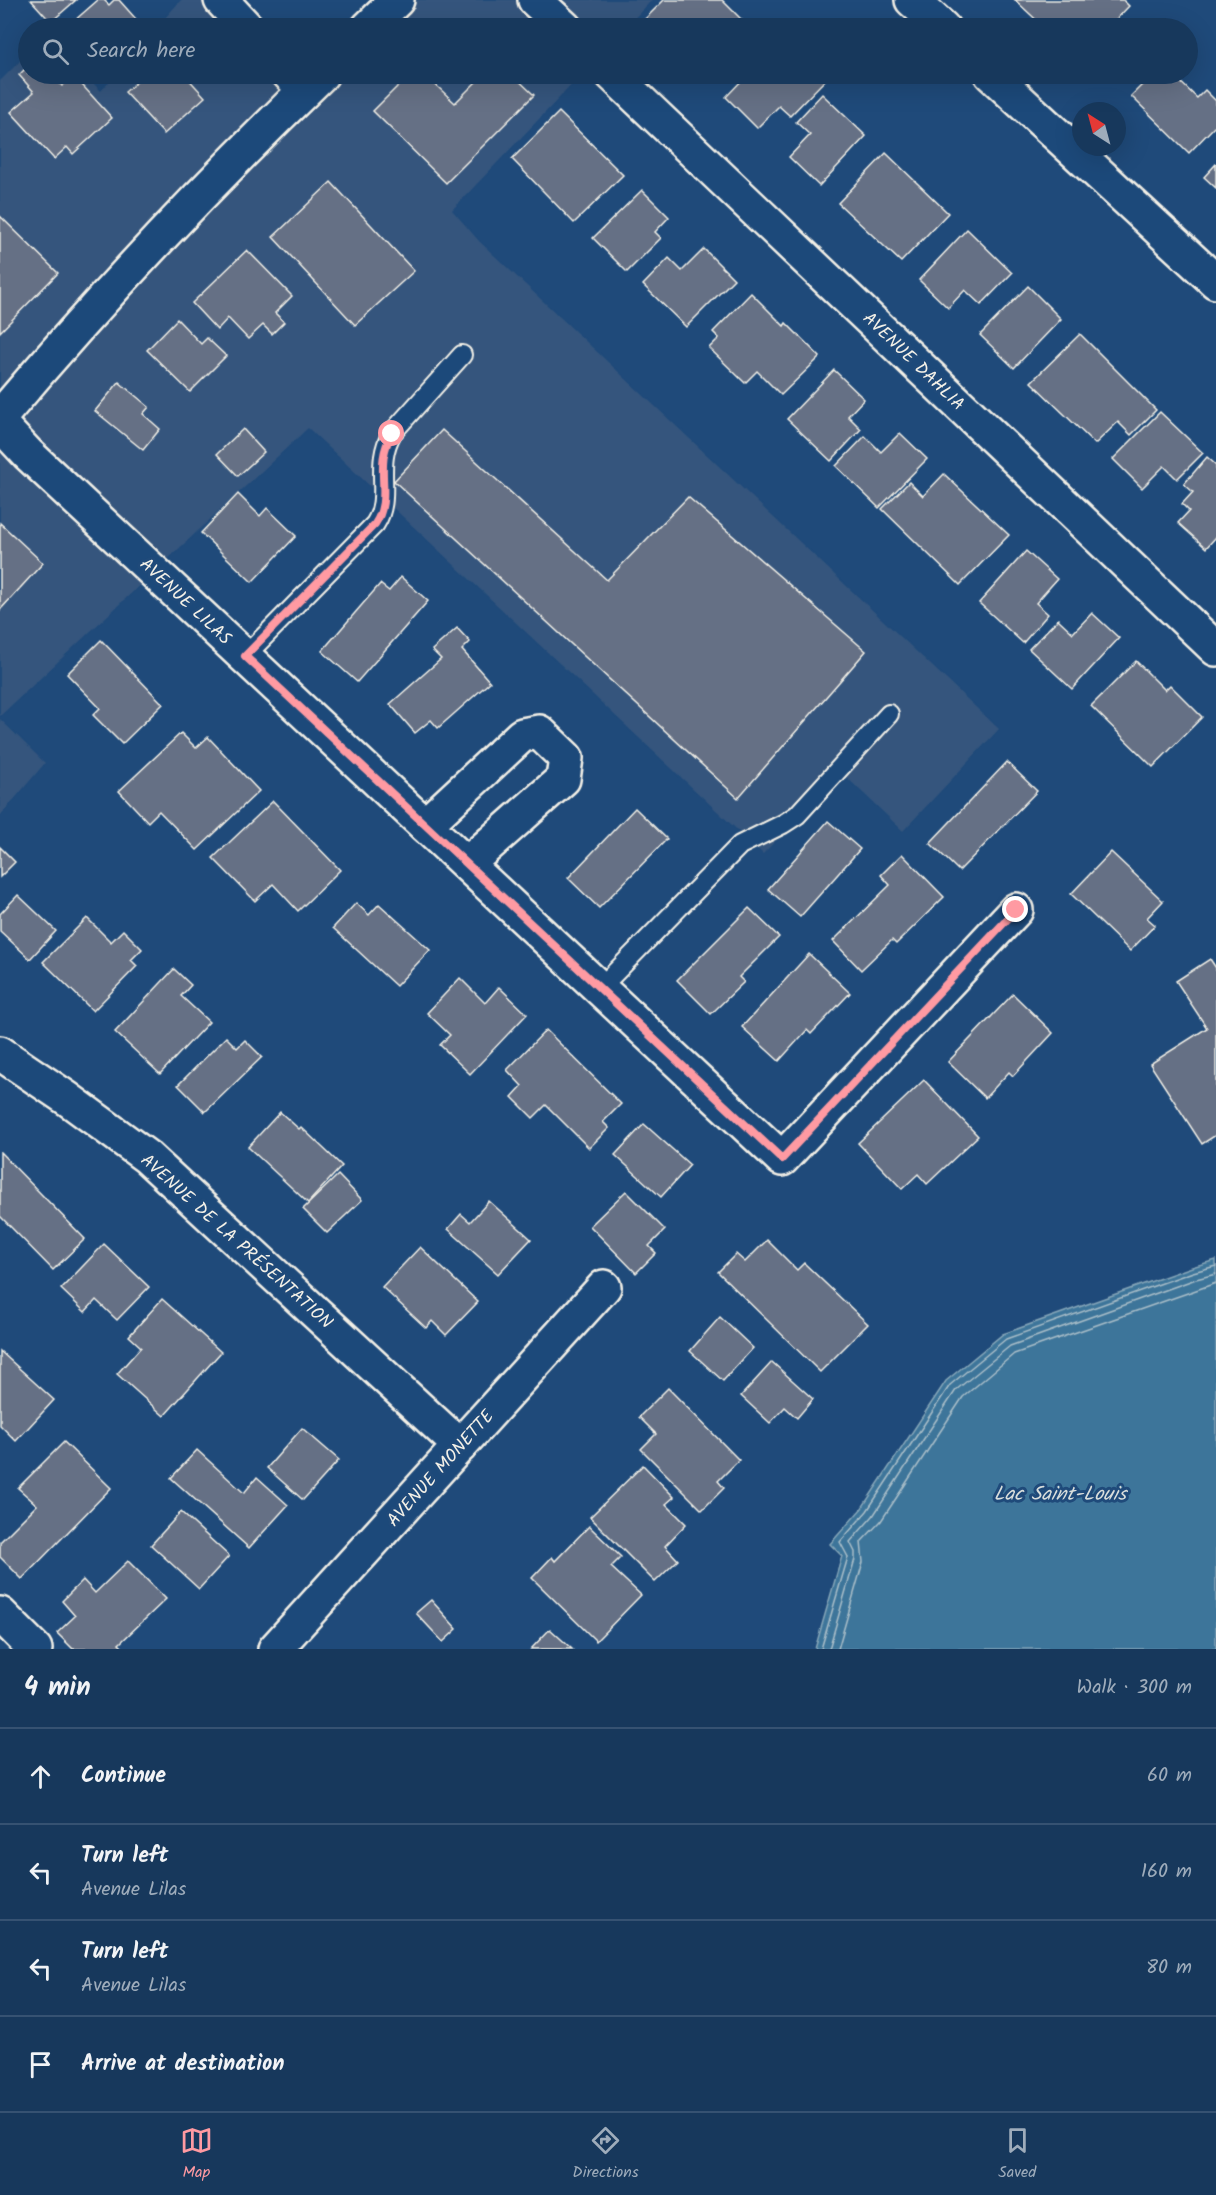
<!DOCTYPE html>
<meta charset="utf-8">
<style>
body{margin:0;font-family:Kalam,sans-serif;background:#244365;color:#f1f3f6}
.compass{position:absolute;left:1072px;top:102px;width:54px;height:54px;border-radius:50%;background:#17385c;box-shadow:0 6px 24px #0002;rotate:324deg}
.stop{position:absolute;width:18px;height:18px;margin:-14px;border:4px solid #ff9aa2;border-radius:50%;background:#fff}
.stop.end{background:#ff9aa2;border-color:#fff;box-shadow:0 2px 6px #0008}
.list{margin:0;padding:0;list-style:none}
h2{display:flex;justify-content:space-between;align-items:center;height:78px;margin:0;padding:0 24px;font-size:26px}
h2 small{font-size:20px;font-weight:400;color:#9eacbb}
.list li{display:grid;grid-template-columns:39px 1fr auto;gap:18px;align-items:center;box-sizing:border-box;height:96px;padding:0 24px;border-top:2px solid #365272}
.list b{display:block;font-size:22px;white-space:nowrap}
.list p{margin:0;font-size:20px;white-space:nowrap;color:#9eacbb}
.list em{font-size:20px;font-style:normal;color:#9eacbb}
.icon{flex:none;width:33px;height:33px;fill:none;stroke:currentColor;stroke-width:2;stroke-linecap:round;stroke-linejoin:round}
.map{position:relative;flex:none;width:1216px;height:1649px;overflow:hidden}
.search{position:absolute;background:#17385c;box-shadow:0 6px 24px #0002;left:18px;right:18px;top:18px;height:66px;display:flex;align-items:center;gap:15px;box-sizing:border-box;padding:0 21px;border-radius:33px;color:#9eacbb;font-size:22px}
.sheet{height:462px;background:#17385c}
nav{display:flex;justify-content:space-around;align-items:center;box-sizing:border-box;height:84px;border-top:2px solid #365272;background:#17385c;font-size:16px;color:#9eacbb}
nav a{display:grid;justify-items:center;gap:3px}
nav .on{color:#ff9aa2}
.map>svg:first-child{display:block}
.built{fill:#34557d}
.water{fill:#3e759a;stroke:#87a7b9;stroke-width:1.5}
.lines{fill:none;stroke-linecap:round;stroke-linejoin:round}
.shore{stroke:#abbfc9;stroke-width:1.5}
.building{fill:#657085;stroke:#f4f1e8;stroke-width:1.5}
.service-casing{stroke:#f4f1e8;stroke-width:22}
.minor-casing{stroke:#f4f1e8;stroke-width:38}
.tertiary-casing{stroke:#f4f1e8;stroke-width:38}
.service{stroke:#1f4a7a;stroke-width:18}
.minor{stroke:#1f4a7a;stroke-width:33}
.tertiary{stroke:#1f4a7a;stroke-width:33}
.route{stroke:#ff9aa2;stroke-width:8}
.labels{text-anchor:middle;stroke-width:6;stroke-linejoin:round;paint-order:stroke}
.street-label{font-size:18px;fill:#f4f1e8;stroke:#1f4a7a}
.water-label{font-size:20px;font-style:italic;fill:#d9dedc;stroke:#1f4a7a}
</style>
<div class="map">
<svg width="1216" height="1649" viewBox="0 0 1216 1649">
<rect width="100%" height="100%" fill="#1f4a7a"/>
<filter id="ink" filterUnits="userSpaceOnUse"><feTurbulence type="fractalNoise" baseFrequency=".0167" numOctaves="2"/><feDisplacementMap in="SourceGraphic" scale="12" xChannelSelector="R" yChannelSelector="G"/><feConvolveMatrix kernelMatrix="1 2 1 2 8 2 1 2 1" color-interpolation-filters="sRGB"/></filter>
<g filter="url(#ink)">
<g class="built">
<path d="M181 0H221L247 28H156Z"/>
<path d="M397 0H652L625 28H368Z"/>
<path d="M28 53V74H84L101 91 116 74H582L452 210 479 241 999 729 903 831 841 772 763 854 308 428 0 716V81Z"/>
<path d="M0 719 45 763 0 816Z"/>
</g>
<path class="water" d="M1216 1260V1649H815L842 1556 830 1544 862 1508 946 1381 1003 1334 1192 1267Z"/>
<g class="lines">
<g class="shore">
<path d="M821 1649 848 1557 840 1542 867 1511 950 1385 1006 1339 1193 1272 1216 1266"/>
<path d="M829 1649 855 1559V1552L850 1542 873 1516 956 1390 1010 1346 1196 1279 1216 1274"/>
<path d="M838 1649 863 1562 861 1542 881 1521 963 1397 1014 1354 1216 1283"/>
</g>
</g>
<g class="building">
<path d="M31 0H76L51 22Z"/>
<path d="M98 0H104L109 5 114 0H119L144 28H66Z"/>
<path d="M664 0H722L750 28H652L644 20Z"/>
<path d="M1015 0H1123L1129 6 1108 28H1045Z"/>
<path d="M28 66V74H51L62 86 74 76 112 118 73 154 67 147 54 159 11 112 34 92 19 75Z"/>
<path d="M146 74H184L205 97 164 134 125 92Z"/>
<path d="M410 74H424L455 103 484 74H512L534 95 446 183 373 111Z"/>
<path d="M700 74H715L707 81Z"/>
<path d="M748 74H818L825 80 790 116 779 106 757 128 726 97Z"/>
<path d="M1153 74H1172L1197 98 1205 90 1216 101V125L1189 153 1131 96Z"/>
<path d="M822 94 866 136 819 186 789 157 810 135 796 122Z"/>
<path d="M559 112 623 175 574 223 512 159Z"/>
<path d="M886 153 948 213 901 262 838 203Z"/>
<path d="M1216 164V188L1204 177Z"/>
<path d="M331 182 414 271 355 325 273 237Z"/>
<path d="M642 190 669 217 655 232 661 238 627 272 593 238Z"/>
<path d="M0 216 58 273 0 332Z"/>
<path d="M967 229 1012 273 981 305 965 290 948 308 919 280Z"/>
<path d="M704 249 734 279 686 327 643 285 669 258 682 271Z"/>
<path d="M247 250 292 296 275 313 284 322 272 334 263 325 248 339 228 318 217 330 192 303Z"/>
<path d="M1028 286 1061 319 1014 368 980 335Z"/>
<path d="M751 293 784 326 786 323 820 357 781 395 757 371 745 383 709 348 719 338 713 332Z"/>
<path d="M177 319 201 344 207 338 226 356 190 392 147 350Z"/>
<path d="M1080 334 1156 410 1131 435 1118 422 1095 444 1031 382Z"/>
<path d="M834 370 864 399 848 416 861 429 831 461 787 419Z"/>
<path d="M119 382 149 407 143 414 160 429 143 450 95 411Z"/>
<path d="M1160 412 1203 453 1177 479 1164 466 1142 488 1113 459Z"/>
<path d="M243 429 264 452 238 476 217 454Z"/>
<path d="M442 430 607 580 688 497 866 651 738 798 394 481Z"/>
<path d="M900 433 927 459 879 508 836 466 865 436 881 452Z"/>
<path d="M1207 457 1216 465V537L1206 548 1178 523 1189 511 1182 504 1193 492 1184 484Z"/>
<path d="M944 474 1009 535 960 585 882 509 909 482 923 496Z"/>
<path d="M238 494 260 516 267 508 296 536 252 582 201 533Z"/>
<path d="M0 523 43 563 0 610Z"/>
<path d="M1026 551 1057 579 1036 603 1048 614 1023 643 979 603Z"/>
<path d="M401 577 428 601 357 682 322 651 380 584 389 591Z"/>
<path d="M1092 613 1119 638 1072 689 1029 649 1058 619 1073 633Z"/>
<path d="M457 628 470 642 462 650 490 682 438 728 431 720 415 733 390 704 441 659 432 650Z"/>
<path d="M101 640 163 704 122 744 93 715 100 708 67 674Z"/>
<path d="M1136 661 1165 690 1170 685 1202 717 1153 767 1091 706Z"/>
<path d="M181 733 196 748 208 737 259 791 197 850 159 811 148 822 119 791Z"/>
<path d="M1007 762 1037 791 959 871 930 843Z"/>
<path d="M273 801 340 870 298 911 273 884 255 901 213 858Z"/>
<path d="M635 808 667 839 599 908 568 878Z"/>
<path d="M828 821 860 849 800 917 768 889Z"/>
<path d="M0 847 15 862 0 877Z"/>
<path d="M1111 852 1163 901 1147 918 1155 925 1130 951 1071 894Z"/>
<path d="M902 854 944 897 896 944 892 940 861 970 833 941 890 885 881 875Z"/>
<path d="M18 895 56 931 30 959 0 931V914Z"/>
<path d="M356 903 369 915 379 904 430 950 396 986 333 928Z"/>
<path d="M749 908 779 937 739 977 744 982 711 1014 677 980Z"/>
<path d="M87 918 111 942 123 930 142 949 131 960 137 966 93 1011 43 962Z"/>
<path d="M809 954 850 993 811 1034 807 1030 779 1061 742 1027Z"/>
<path d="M1210 959 1216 968V1135L1202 1144 1150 1064 1207 1028 1176 981Z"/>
<path d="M174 969 191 985 181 996 209 1022 160 1074 115 1032Z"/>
<path d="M460 978 485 1003 499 987 527 1014 470 1074 440 1045 450 1035 427 1013Z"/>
<path d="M1013 994 1053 1033 1013 1076 1009 1072 985 1098 948 1062Z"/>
<path d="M546 1030 621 1104 603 1122 609 1128 589 1148 546 1105 533 1118 512 1097 522 1086 507 1070Z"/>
<path d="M226 1037 237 1048 245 1040 262 1057 205 1112 178 1085Z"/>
<path d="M924 1080 978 1136 927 1184 918 1174 902 1189 858 1143Z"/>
<path d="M280 1112 299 1129 301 1127 342 1166 308 1203 248 1147Z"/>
<path d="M644 1124 690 1165 661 1197 615 1155Z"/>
<path d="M0 1152 85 1239 53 1270 0 1216Z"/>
<path d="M338 1175 362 1200 327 1233 303 1209Z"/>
<path d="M626 1191 665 1230 649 1246 656 1253 636 1273 590 1226Z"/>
<path d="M489 1201 531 1239 498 1274 448 1229 461 1214 470 1222Z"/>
<path d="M767 1240 797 1270 804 1263 868 1324 820 1372 718 1272 736 1254 745 1262Z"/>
<path d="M104 1244 149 1287 117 1320 96 1300 85 1312 61 1289Z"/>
<path d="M420 1247 478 1302 446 1335 432 1321 426 1328 382 1287Z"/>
<path d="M162 1299 221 1352 164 1416 117 1374 141 1347 129 1336Z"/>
<path d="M720 1317 753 1348 723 1381 690 1351Z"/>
<path d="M0 1351 54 1400 16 1441 0 1425Z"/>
<path d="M772 1362 813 1399 797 1418 785 1407 770 1423 741 1396Z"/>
<path d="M668 1388 739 1460 718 1481 724 1488 702 1510 641 1449 656 1434 639 1417Z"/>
<path d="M302 1428 339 1460 303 1500 267 1468Z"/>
<path d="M64 1442 111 1488 22 1579 0 1557V1542L37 1505 18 1488Z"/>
<path d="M197 1450 244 1493 257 1477 288 1505 249 1548 171 1478Z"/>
<path d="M643 1465 674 1497 666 1504 686 1524 665 1546 678 1560 655 1582 590 1517Z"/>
<path d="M181 1512 229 1556 199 1589 151 1545Z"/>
<path d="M589 1526 621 1557 611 1567 641 1595 596 1641 532 1578 552 1557 555 1561Z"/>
<path d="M128 1561 166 1599 119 1644 124 1649H73L57 1633 75 1616 62 1601 83 1580 95 1593Z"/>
<path d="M431 1600 457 1629 443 1642 416 1613Z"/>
<path d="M550 1629 572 1649H531Z"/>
</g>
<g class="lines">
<g class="service-casing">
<g id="service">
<path d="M245 656 375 524C393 496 373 466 392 433L462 355"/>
<path d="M600 988 740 845 783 824 797 815 889 714"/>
</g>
</g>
<g class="minor-casing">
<g id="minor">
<path d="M221 0 247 28"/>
<path d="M535 0 565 28"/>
<path d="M912 0 943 28"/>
<path d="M289 74 305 89"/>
<path d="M612 74 1216 649"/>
<path d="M991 74 1216 282"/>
<path d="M0 424 28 454 782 1159 1016 910"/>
<path d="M425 825 522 735 539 732 566 758 563 779 467 864"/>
<path d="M0 1053 68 1099 147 1157 460 1446"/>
<path d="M0 1614 35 1649"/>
<path d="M275 1649 604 1287"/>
</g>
</g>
<g class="tertiary-casing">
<g id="tertiary">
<path d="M368 28 397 0"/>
<path d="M0 417C101 297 209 183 322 74"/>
</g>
</g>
<use href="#service" class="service"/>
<use href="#minor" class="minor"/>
<use href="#tertiary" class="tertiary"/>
</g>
</g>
<g class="lines" filter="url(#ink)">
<path class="route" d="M392 434C372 466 394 496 375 524L245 656 782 1159 1016 910"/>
</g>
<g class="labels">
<g class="street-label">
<text transform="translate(914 361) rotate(44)" y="6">AVENUE DAHLIA</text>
<text transform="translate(186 601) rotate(43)" y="6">AVENUE LILAS</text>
<text transform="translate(237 1241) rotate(42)" y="6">AVENUE DE LA PRÉSENTATION</text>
<text transform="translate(440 1468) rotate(-48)" y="6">AVENUE MONETTE</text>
</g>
<g class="water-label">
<text x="1060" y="1500">Lac Saint-Louis</text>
</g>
</g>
</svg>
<svg class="compass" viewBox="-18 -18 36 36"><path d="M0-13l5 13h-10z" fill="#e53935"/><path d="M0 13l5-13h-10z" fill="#9eacbb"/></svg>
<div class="stop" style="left:392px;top:434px"></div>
<div class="stop end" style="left:1016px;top:910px"></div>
<div class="search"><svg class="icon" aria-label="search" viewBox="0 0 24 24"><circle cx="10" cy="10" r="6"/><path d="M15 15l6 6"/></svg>Search here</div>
</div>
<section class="sheet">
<h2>4 min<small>Walk · 300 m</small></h2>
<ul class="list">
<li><svg class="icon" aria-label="ahead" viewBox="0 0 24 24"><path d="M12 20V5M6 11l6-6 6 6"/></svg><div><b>Continue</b></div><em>60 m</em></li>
<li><svg class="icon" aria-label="left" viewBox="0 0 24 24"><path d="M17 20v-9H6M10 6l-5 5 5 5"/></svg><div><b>Turn left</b><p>Avenue Lilas</p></div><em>160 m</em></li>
<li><svg class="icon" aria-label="left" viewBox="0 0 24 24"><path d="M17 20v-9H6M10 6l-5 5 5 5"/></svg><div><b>Turn left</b><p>Avenue Lilas</p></div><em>80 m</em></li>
<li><svg class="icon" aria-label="arrive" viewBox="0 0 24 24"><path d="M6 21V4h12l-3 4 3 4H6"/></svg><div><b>Arrive at destination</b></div></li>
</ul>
</section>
<nav>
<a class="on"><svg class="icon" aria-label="map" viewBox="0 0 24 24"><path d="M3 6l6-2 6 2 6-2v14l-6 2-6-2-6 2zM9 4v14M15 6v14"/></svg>Map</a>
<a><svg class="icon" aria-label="directions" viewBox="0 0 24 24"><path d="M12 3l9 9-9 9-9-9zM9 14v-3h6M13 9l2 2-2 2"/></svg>Directions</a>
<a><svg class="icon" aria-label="saved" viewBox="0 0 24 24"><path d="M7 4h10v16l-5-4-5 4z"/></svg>Saved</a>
</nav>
